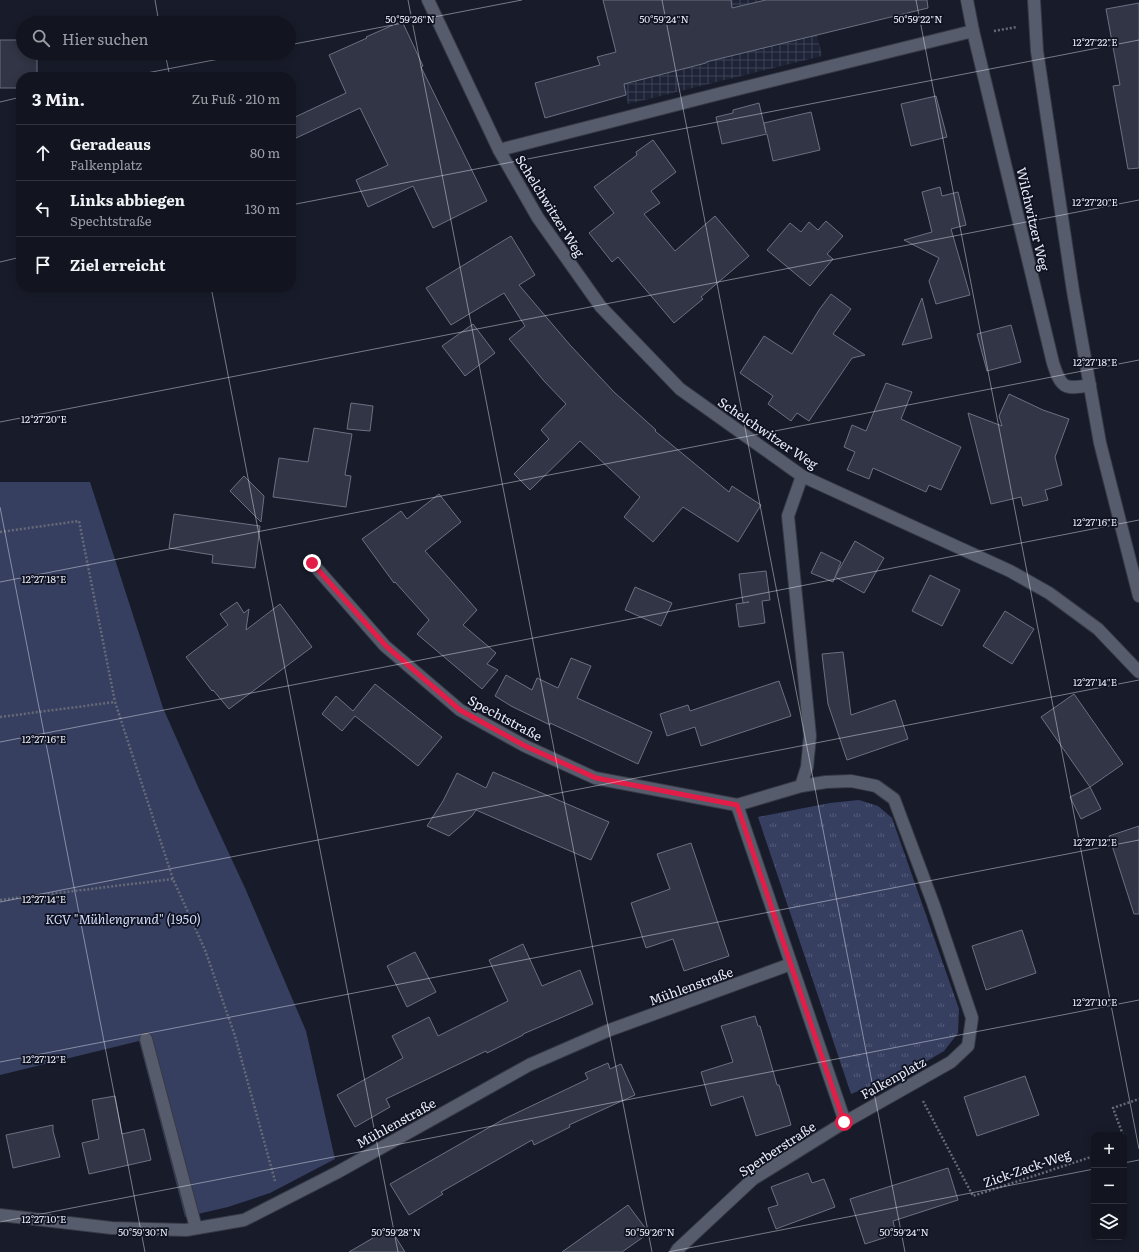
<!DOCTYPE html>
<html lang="de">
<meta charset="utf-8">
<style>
body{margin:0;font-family:Literata,serif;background:#1b1e29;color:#f1f3f6}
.controls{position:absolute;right:12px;bottom:12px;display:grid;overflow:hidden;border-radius:8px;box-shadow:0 2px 10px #0003}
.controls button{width:36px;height:36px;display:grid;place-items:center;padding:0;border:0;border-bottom:1px solid #31343e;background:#121520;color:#f1f3f6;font:20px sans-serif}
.stop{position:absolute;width:12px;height:12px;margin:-9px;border:3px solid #e11d48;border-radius:50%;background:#fff}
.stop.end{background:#e11d48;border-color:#fff;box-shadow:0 1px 4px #0008}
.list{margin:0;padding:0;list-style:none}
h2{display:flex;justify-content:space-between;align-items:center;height:52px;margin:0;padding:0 16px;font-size:17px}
h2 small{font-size:13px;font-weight:400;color:#9c9fa5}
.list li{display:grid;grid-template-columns:26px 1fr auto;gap:12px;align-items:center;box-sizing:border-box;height:56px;padding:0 16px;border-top:1px solid #31343e}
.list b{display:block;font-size:15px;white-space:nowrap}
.list p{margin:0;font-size:13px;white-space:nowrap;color:#9c9fa5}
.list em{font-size:13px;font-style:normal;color:#9c9fa5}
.icon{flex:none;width:22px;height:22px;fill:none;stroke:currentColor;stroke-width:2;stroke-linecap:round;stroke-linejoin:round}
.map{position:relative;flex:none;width:1139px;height:1252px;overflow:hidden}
.search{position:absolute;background:#121520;box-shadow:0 2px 10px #0003;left:16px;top:16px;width:280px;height:44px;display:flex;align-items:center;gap:10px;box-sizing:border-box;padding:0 14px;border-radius:22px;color:#9c9fa5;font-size:15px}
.panel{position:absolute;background:#121520;box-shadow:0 2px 10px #0003;left:16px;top:72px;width:280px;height:220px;border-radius:16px}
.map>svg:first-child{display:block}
.industrial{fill:url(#industrial-grid)}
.park{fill:url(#park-tufts)}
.garden{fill:#373f61}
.building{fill:#313545;stroke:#6b7082}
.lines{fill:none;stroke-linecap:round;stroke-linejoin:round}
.lane-casing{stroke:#373945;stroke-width:14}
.street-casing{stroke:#373945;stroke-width:14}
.path{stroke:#666a77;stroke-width:2.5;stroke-dasharray:2 2;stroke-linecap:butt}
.lane{stroke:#575c6d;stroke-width:12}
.street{stroke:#575c6d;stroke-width:12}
.route{stroke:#e11d48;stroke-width:5}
.ticks{fill:none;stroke:#eaedf8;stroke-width:1;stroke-opacity:0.45}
.labels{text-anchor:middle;stroke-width:3.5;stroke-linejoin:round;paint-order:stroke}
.street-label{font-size:13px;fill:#eaedf8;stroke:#0f1221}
.park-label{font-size:13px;font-style:italic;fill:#d3dcfc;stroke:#0f1221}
.ticks-label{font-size:10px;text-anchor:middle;fill:#eaedf8;stroke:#0f1221;stroke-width:3.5;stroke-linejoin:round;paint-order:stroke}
</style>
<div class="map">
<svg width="1139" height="1252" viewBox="0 0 1139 1252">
<defs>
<pattern id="industrial-grid" width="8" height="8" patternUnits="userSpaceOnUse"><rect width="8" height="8" fill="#1e2337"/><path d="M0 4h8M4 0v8" fill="none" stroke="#3f4355"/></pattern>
<pattern id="park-tufts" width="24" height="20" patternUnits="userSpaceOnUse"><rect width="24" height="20" fill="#373f61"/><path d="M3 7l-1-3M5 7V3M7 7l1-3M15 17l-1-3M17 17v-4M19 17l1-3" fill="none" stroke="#545b78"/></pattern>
</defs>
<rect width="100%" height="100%" fill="#181c2a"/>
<path class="industrial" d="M603 0H808L822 56 628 104Z"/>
<path class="park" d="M859 800 878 806 892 818 959 1009 958 1033 944 1051 917 1067 851 1094 758 817 830 803Z"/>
<path class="garden" d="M0 482H90L163 708 199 789 245 888 306 1031 335 1159 270 1193 228 1207 185 1217 139 1041 0 1075Z"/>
<g class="building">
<path d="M603 0H731L732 8 766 0H927L928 8 706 62V63L624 84 626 95 545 118 535 83 600 65 597 57 616 52Z"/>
<path d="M1139 3V168L1128 169 1113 86 1120 85 1106 9Z"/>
<path d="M402 21 423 66 421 67 487 201 433 228 413 186 368 207 356 180 388 165 360 108 294 139 291 132V119L346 93 329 55 367 38 366 37Z"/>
<path d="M0 40H23V53H37V77H21V88H0Z"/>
<path d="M936 96 947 137 911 146 901 104Z"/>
<path d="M759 103 766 133 764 123 811 112 820 150 773 161 767 134 722 144 716 117 733 113V110Z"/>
<path d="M653 140 676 172 651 191 660 203 644 214 675 251 715 216 749 256 701 297 703 299 674 323 618 257 612 262 589 233 614 213 594 187 637 155 636 152Z"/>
<path d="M940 187 942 196 958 192 966 225 951 229 970 295 936 304 929 281 939 258 904 240 932 232 922 192Z"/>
<path d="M826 221 843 236 827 254 833 259 810 286 767 250 790 223 801 232 809 222 818 230Z"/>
<path d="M511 236 535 275 519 285 570 345 614 392 656 430 655 431 729 492 732 486 761 505 738 542 683 507 653 542 624 517 640 497 580 441 530 490 514 474 549 439 541 430 566 404 544 381 509 339 525 326 504 293 451 325 426 288Z"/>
<path d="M831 294 851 309 833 334 865 355 852 358 809 421 797 413 791 421 768 404 773 396 740 373 764 336 792 354 819 310Z"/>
<path d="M922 298 932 338 902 345Z"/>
<path d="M473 324 495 353 465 376 442 346Z"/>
<path d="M1011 325 1021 362 987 371 977 334Z"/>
<path d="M886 383 912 392 901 419 961 447 941 490 929 485 926 492 873 468 869 479 847 470 855 452 844 447 852 425 866 431Z"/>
<path d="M1009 394 1043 410 1069 419 1055 457 1062 485 1045 490 1048 500 1023 506 1021 497 991 504 968 413 1002 426 999 416Z"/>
<path d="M351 403 373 406 370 431 347 429Z"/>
<path d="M314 428 352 434 345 475 351 476 346 507 273 497 279 458 308 462Z"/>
<path d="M244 476 264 496 261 522 230 491Z"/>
<path d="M439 494 461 522 425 551 477 610 463 625 496 653 487 664 498 670 482 689 417 634 429 620 395 582 394 583 362 539 401 511 407 519Z"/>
<path d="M174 514 260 526 255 568 212 563 213 555 169 548Z"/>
<path d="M855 541 884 558 864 593 835 577Z"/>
<path d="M821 552 841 562 833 582 811 573Z"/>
<path d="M766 571 770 600 762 601 765 623 739 627 736 604 749 602 743 603 739 574Z"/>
<path d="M930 575 960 590 942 626 912 611Z"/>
<path d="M635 587 672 603 661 626 625 610Z"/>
<path d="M237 602 244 613 249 609 246 630 280 604 312 647 229 709 213 690 212 691 186 657 228 625 220 614Z"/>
<path d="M1005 611 1034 629 1012 664 983 646Z"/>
<path d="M843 652 851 715 895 700 908 739 847 760 828 704 822 654Z"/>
<path d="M571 658 591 666 577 698 652 732 638 764 550 723V725L511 706 495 696 506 675 532 690 537 678 558 688Z"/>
<path d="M779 681 791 716 701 746 695 727 667 736 660 714 688 705 690 711Z"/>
<path d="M375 684 442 737 418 766 355 716 342 731 322 714 336 696 353 711Z"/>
<path d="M1074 694 1123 764 1090 787 1041 717Z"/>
<path d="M493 772 609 822 591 860 476 810 472 816 449 836 427 826 443 801 457 773 486 788Z"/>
<path d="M1090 787 1101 809 1081 819 1070 797Z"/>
<path d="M1139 826V914H1134L1109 836Z"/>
<path d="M691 843 729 956 684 971 673 939 646 948 631 903 670 889 657 854Z"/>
<path d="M1022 930 1036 973 986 990 972 946Z"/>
<path d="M523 944 542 986 580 970 593 1004 523 1034V1035L487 1053 486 1051 386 1099 390 1107 355 1127 337 1095 403 1058 392 1036 429 1017 438 1036 508 1001 489 960Z"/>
<path d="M415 952 436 992 407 1007 387 966Z"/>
<path d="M755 1016 758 1026H760L777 1085H779L791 1125 756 1136 743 1096 711 1106 701 1072 733 1062 721 1026Z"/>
<path d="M608 1063 610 1069 621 1064 635 1095 569 1125 570 1127 534 1145 532 1140 441 1192 443 1194 409 1215 390 1184 504 1119 588 1079 585 1073Z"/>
<path d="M1025 1076 1039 1115 977 1136 964 1097Z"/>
<path d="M115 1096 122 1134 144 1129 151 1160 89 1174 82 1143 99 1139 92 1100Z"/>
<path d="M53 1125V1131L60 1157 13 1168 6 1135Z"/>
<path d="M948 1168 958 1200 893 1221 896 1234 865 1244 850 1199Z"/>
<path d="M808 1173 812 1183 824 1179 835 1207 776 1229 768 1208 778 1205 771 1187Z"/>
<path d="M628 1205 649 1233 622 1252H562Z"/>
<path d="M390 1228 405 1252H349Z"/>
</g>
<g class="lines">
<g class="lane-casing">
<path id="lane" d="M146 1039 196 1228"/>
</g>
<g class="street-casing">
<g id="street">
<path d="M428 0 499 150 538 218 601 307 680 389 802 476 1010 571 1049 593 1098 629 1139 672"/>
<path d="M967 0 973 31 1053 363C1061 388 1064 390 1090 385"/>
<path d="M1034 0 1037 51 1073 291 1100 443 1139 596"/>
<path d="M499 150 722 93 973 31"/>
<path d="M312 563 385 646 460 710 525 746 595 778 737 805"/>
<path d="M851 781 876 786 894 799 933 903 972 1018 968 1046 951 1062 845 1122 737 805 801 786 826 782Z"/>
<path d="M801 786 807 767 810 736 788 516 802 476"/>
<path d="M0 1215 112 1228 186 1230 244 1220 338 1172 529 1065 607 1031 791 964"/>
<path d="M676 1252 678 1249 753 1179 845 1122"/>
</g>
</g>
<g class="path">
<path d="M994 31 1017 27"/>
<path d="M0 532 79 521 115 702"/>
<path d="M0 717 115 702 173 879"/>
<path d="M0 900 173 879 205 950 235 1036 275 1181"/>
<path d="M923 1101 973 1196 1094 1156"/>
<path d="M1123 1135 1113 1108 1139 1099"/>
<path d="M1124 1138 1126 1145 1124 1146"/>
</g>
<use href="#lane" class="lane"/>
<use href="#street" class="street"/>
</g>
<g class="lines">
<path class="route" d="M312 563 386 646 460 710 525 746 596 778 737 805 844 1122"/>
</g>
<path class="ticks" d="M155 0 159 23M408 0 652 1252M662 0 905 1252M916 0 1139 1149M289 45 522 0M165 53 170 77M126 77 250 53M0 102 21 97M291 205 1139 40M0 262 21 257M211 287 398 1252M0 422 1139 200M0 507 145 1252M0 582 1139 360M0 742 1139 520M0 902 1139 680M0 1062 1139 840M1124 1163 1139 1160M0 1222 1139 1000M668 1252 1094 1169"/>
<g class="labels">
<g class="street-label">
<text transform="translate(550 206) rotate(58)" y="5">Schelchwitzer Weg</text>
<text transform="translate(1033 219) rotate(77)" y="5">Wilchwitzer Weg</text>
<text transform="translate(768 433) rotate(34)" y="5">Schelchwitzer Weg</text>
<text transform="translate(505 718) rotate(28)" y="5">Spechtstraße</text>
<text transform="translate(691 986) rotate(-20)" y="5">Mühlenstraße</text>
<text transform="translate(893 1078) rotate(-29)" y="5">Falkenplatz</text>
<text transform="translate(396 1123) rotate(-29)" y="5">Mühlenstraße</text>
<text transform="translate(777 1149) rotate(-33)" y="5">Sperberstraße</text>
<text transform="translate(1027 1168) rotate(-19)" y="5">Zick-Zack-Weg</text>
</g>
<g class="park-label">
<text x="123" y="924">KGV "Mühlengrund" (1950)</text>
</g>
</g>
<g class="ticks-label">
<text x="918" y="23">50°59'22"N</text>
<text x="410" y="23">50°59'26"N</text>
<text x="664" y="23">50°59'24"N</text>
<text x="1095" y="46">12°27'22"E</text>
<text x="1095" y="206">12°27'20"E</text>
<text x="1095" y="366">12°27'18"E</text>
<text x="44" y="423">12°27'20"E</text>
<text x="1095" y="526">12°27'16"E</text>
<text x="44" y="583">12°27'18"E</text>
<text x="1095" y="686">12°27'14"E</text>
<text x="44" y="743">12°27'16"E</text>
<text x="1095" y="846">12°27'12"E</text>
<text x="44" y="903">12°27'14"E</text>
<text x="1095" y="1006">12°27'10"E</text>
<text x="44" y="1063">12°27'12"E</text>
<text x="44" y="1223">12°27'10"E</text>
<text x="143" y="1236">50°59'30"N</text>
<text x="396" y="1236">50°59'28"N</text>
<text x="650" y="1236">50°59'26"N</text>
<text x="904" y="1236">50°59'24"N</text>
</g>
</svg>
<div class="controls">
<button>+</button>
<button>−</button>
<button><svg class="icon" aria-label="layers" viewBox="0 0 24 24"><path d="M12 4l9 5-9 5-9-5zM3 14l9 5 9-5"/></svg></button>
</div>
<div class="stop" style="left:844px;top:1122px"></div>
<div class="stop end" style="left:312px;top:563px"></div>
<div class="search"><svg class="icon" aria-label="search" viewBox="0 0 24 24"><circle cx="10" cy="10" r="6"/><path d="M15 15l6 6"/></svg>Hier suchen</div>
<section class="panel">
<h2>3 Min.<small>Zu Fuß · 210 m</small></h2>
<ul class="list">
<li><svg class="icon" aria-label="ahead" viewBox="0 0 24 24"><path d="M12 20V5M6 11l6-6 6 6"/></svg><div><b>Geradeaus</b><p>Falkenplatz</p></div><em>80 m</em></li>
<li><svg class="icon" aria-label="left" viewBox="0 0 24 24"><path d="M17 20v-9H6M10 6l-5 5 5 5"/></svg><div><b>Links abbiegen</b><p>Spechtstraße</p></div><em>130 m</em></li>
<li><svg class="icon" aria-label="arrive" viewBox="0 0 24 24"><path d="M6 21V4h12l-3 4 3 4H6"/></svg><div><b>Ziel erreicht</b></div></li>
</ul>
</section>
</div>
